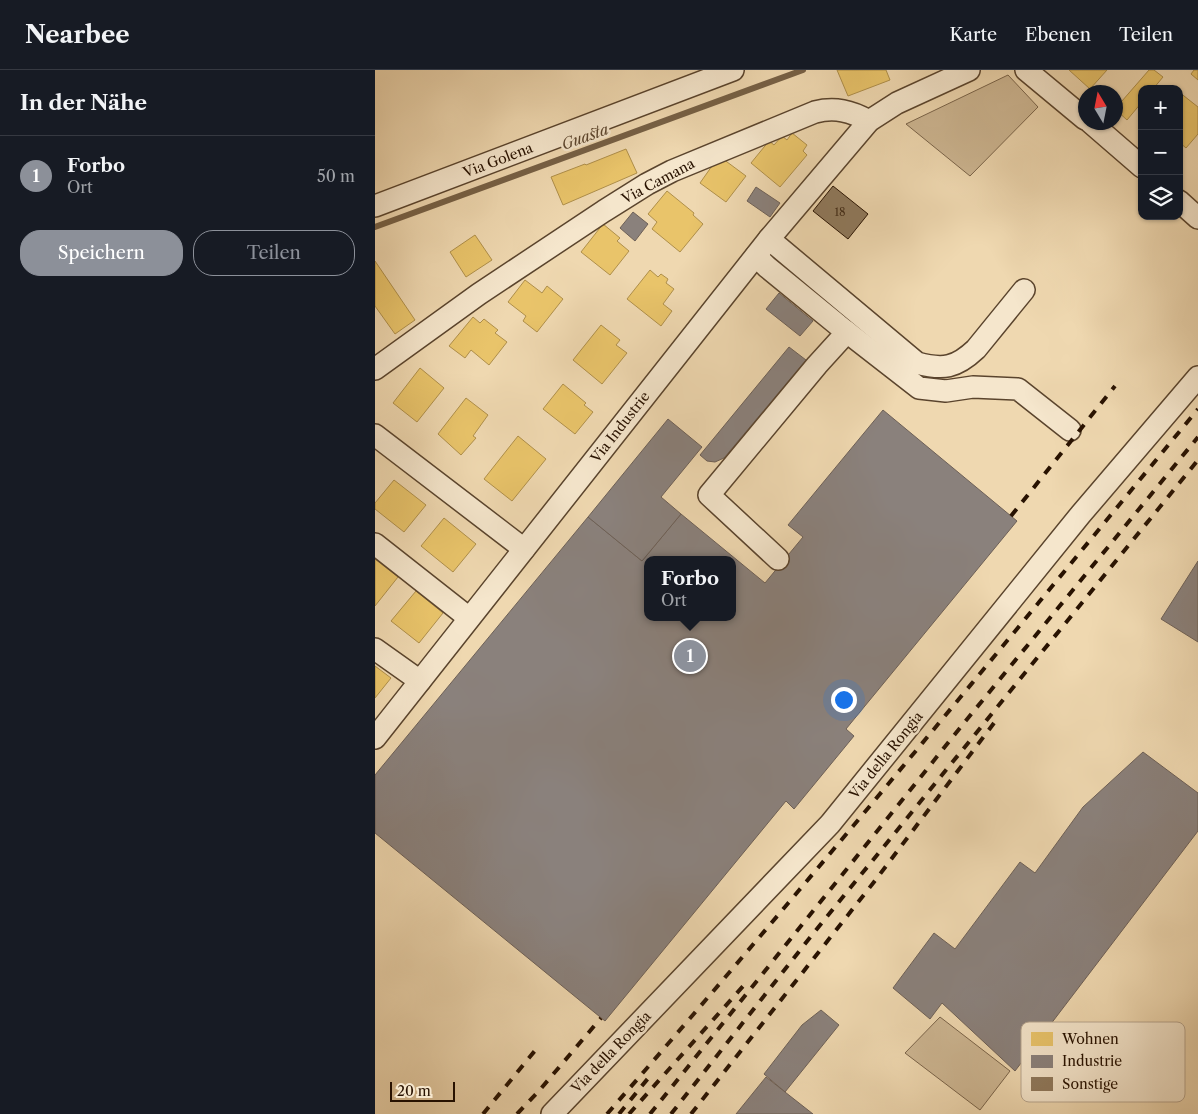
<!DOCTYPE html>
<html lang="de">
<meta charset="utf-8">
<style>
body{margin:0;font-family:"Libre Caslon Text",serif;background:#20242c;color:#f1f3f6}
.controls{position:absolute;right:15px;top:15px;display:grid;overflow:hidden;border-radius:10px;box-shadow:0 1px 4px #0004}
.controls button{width:45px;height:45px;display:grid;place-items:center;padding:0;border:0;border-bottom:1px solid #363941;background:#171b24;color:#f1f3f6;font:25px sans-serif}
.compass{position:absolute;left:703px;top:15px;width:45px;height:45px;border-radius:50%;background:#171b24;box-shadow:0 1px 4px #0004;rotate:350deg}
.scale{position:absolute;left:15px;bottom:12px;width:65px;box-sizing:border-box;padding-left:5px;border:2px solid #281201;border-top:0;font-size:14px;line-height:18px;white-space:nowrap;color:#281201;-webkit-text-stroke:4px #f5e6cc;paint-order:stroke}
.you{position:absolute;left:468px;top:629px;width:18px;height:18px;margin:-12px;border:4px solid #fff;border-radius:50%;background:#1a73e8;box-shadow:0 0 0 8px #1a73e833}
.badge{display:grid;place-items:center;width:32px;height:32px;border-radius:50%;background:#8c9099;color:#fff;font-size:16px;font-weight:700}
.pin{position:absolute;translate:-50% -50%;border:2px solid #fff;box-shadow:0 1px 5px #0006}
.popup{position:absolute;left:269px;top:486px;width:92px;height:65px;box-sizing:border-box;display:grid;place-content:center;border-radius:10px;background:#171b24;filter:drop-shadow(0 1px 4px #0005);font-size:16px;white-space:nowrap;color:#9ea1a6}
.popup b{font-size:19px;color:#f1f3f6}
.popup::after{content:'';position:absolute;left:50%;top:100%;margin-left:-10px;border:10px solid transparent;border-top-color:#171b24}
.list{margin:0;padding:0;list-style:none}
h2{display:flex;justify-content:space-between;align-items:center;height:65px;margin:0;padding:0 20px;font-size:21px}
h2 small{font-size:16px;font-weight:400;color:#9ea1a6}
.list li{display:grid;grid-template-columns:32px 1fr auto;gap:15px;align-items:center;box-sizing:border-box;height:80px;padding:0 20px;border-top:1px solid #363941}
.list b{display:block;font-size:19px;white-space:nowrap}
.list p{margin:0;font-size:16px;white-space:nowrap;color:#9ea1a6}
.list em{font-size:16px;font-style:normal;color:#9ea1a6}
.actions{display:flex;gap:10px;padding:15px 20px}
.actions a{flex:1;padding:11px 0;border:1px solid #8c9099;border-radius:20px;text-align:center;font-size:18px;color:#8c9099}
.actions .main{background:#8c9099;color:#fff}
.icon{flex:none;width:28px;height:28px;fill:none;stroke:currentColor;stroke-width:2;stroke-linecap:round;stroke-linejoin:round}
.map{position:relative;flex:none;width:823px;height:1044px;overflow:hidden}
header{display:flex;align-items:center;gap:30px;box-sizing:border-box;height:70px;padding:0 25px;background:#171b24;border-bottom:1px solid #363941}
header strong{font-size:24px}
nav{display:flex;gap:28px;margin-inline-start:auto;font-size:18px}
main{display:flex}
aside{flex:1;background:#171b24}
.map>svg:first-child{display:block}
.green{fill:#cdb692;stroke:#7a644a}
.homes{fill:#e9c46a;stroke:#af8f4a}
.industry{fill:#8a817c;stroke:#6d6057;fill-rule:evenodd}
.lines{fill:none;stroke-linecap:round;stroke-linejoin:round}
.stream{stroke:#776146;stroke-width:6}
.building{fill:#8f795c;stroke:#281201}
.minor-casing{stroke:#5a442d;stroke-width:24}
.minor{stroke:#f5e6cc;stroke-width:21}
.rail{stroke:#281201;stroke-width:4;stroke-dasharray:9 9;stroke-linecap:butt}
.labels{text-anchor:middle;stroke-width:5;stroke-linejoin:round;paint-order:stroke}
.number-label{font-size:11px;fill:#422c18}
.street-label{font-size:14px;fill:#281201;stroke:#f5e6cc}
.water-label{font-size:15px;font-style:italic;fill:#5c462f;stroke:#f5e6cc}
.key{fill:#f5e6cc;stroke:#b8a68f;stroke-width:1}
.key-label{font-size:14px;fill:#281201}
</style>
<header>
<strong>Nearbee</strong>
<nav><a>Karte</a><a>Ebenen</a><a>Teilen</a></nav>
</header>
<main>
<aside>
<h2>In der Nähe<small></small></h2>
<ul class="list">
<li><span class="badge">1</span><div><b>Forbo</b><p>Ort</p></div><em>50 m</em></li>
</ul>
<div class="actions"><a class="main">Speichern</a><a>Teilen</a></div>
</aside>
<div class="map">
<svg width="823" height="1044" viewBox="0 0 823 1044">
<rect width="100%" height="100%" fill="#efd8b0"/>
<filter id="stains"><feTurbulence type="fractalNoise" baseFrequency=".004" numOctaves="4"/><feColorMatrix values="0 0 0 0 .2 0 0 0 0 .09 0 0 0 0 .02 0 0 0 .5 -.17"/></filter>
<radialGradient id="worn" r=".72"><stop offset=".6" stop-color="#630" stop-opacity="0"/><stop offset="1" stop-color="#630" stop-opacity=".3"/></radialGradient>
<g class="green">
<path d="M633 5 663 37 595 106 531 54Z"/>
<path d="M565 947 635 1001 605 1040 530 983Z"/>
</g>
<g class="homes">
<path d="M462 0H511L515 10 473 26Z"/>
<path d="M694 0H732L715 19Z"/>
<path d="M774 0H779L788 7 778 19H767V32L752 50 740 39Z"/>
<path d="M819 0H823V10L816 4Z"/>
<path d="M804 22 823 37V64L811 78 804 72Z"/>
<path d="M417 63 432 75 428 81 432 85 405 117 376 93 394 71 399 75 407 66 412 70Z"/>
<path d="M251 79 262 103 188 135 176 107 210 94 211 95Z"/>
<path d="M344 86 371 106 351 132 325 113Z"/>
<path d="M292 121 319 143 318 145 328 154 305 182 277 159 282 152 273 144Z"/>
<path d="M228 154 245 168 242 171 254 181 235 205 206 182Z"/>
<path d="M100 165 117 190 91 207 75 182Z"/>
<path d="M0 191 40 250 20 264 0 236Z"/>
<path d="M275 200 283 207 286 204 293 209 291 213 299 219 288 234 297 241 286 256 252 229Z"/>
<path d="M150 210 167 223 172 216 188 229 162 262 148 251 151 246 133 232Z"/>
<path d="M98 247 105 253 109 249 123 260 120 263 132 272 114 295 96 280 90 288 74 276Z"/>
<path d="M226 255 245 270 241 275 252 283 227 314 198 290Z"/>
<path d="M45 298 69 318 42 352 18 333Z"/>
<path d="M188 314 211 333 209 335 218 342 200 364 168 339Z"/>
<path d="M91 328 113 345 98 366 101 368 86 385 63 364Z"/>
<path d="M143 366 171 389 137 431 109 409Z"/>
<path d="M19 410 51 435 29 462 0 439V433Z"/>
<path d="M69 448 101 474 78 502 46 476Z"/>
<path d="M0 489 23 507 0 536Z"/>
<path d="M41 521 68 543 44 573 16 551Z"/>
<path d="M0 596 16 608 0 628Z"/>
</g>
<g class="industry">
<path d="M381 117 405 133 395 147 372 131Z"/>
<path d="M258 142 273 154 260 171 245 158Z"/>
<path d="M404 223 438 251 425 266 391 239Z"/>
<path d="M414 277 431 290 349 388 340 392 332 391 325 385Z"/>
<path d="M508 340 642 451 471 659 479 666 419 739 411 731 230 951 0 763V705L213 447 267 491 306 444 390 513 428 467 413 455ZM272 490H358V547H272Z"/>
<path d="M293 349 327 377 286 427 306 444 267 491 213 447Z"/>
<path d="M823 491V572L786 549Z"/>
<path d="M768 682 823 723V761L640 1001 567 933 555 949 518 918 559 863 580 879 645 792 660 803 708 737Z"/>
<path d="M446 940 464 955 410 1022 389 1004 427 955Z"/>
<path d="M391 1007 410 1022 438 1044H361Z"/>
</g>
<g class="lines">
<path class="stream" d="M0 157 428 0"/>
</g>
<path class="building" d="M458 116 493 144 473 169 438 141Z"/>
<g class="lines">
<g class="minor-casing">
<g id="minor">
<path d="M651 0 710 49"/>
<path d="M715 52 767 97"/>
<path d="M804 131 823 148"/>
<path d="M0 136 358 0"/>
<path d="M394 169 542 293C568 300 581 298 601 279L649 220"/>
<path d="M381 186 392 197 463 255 544 318 571 321 598 317 643 319 695 360"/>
<path d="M0 299 104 224 229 141 272 114 297 101 440 42C460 37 476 41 494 51"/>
<path d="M0 365 149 479"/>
<path d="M0 474 94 548"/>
<path d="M403 489 334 425 442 295 472 262"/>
<path d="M0 579 45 611"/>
<path d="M0 668 394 169 494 51 522 33 594 0"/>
<path d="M177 1044 455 754 706 444 823 307"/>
</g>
</g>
<use href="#minor" class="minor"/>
<g class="rail">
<path d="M636 446 740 316"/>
<path d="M108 1044 163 977"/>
<path d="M142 1044 163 1022 226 948"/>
<path d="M232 1044C434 813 628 576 823 339"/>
<path d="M244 1044 275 1006"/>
<path d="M254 1044 370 914"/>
<path d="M275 1044 589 653 823 367"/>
<path d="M296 1044 437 865 823 390"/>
<path d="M316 1044 499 812 619 653"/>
</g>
</g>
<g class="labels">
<g class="number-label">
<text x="465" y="146">18</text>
</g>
<g class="street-label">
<text transform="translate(123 90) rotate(-21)" y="5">Via Golena</text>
<text transform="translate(283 111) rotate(-28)" y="5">Via Camana</text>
<text transform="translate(245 357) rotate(-52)" y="5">Via Industrie</text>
<text transform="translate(511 685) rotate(-51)" y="5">Via della Rongia</text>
<text transform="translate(236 982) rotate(-46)" y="5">Via della Rongia</text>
</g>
<g class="water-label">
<text transform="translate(210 67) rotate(-20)" y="5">Guasta</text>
</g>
</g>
<rect x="646" y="952" width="164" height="80" rx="8" class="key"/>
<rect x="656" y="962" width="22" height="14" fill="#e9c46a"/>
<rect x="656" y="985" width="22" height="13" fill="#8a817c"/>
<rect x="656" y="1007" width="22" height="14" fill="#8f795c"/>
<g class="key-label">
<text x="687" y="974">Wohnen</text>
<text x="687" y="996">Industrie</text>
<text x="687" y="1019">Sonstige</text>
</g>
<rect width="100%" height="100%" filter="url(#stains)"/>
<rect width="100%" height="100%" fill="url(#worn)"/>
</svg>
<div class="controls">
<button>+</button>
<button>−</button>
<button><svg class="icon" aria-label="layers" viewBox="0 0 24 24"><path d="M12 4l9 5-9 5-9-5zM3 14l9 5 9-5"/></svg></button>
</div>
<svg class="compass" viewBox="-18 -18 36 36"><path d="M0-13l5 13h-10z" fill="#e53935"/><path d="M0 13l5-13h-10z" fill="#9ea1a6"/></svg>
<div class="scale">20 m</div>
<div class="you"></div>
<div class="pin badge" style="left:315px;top:586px">1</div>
<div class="popup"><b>Forbo</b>Ort</div>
</div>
</main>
